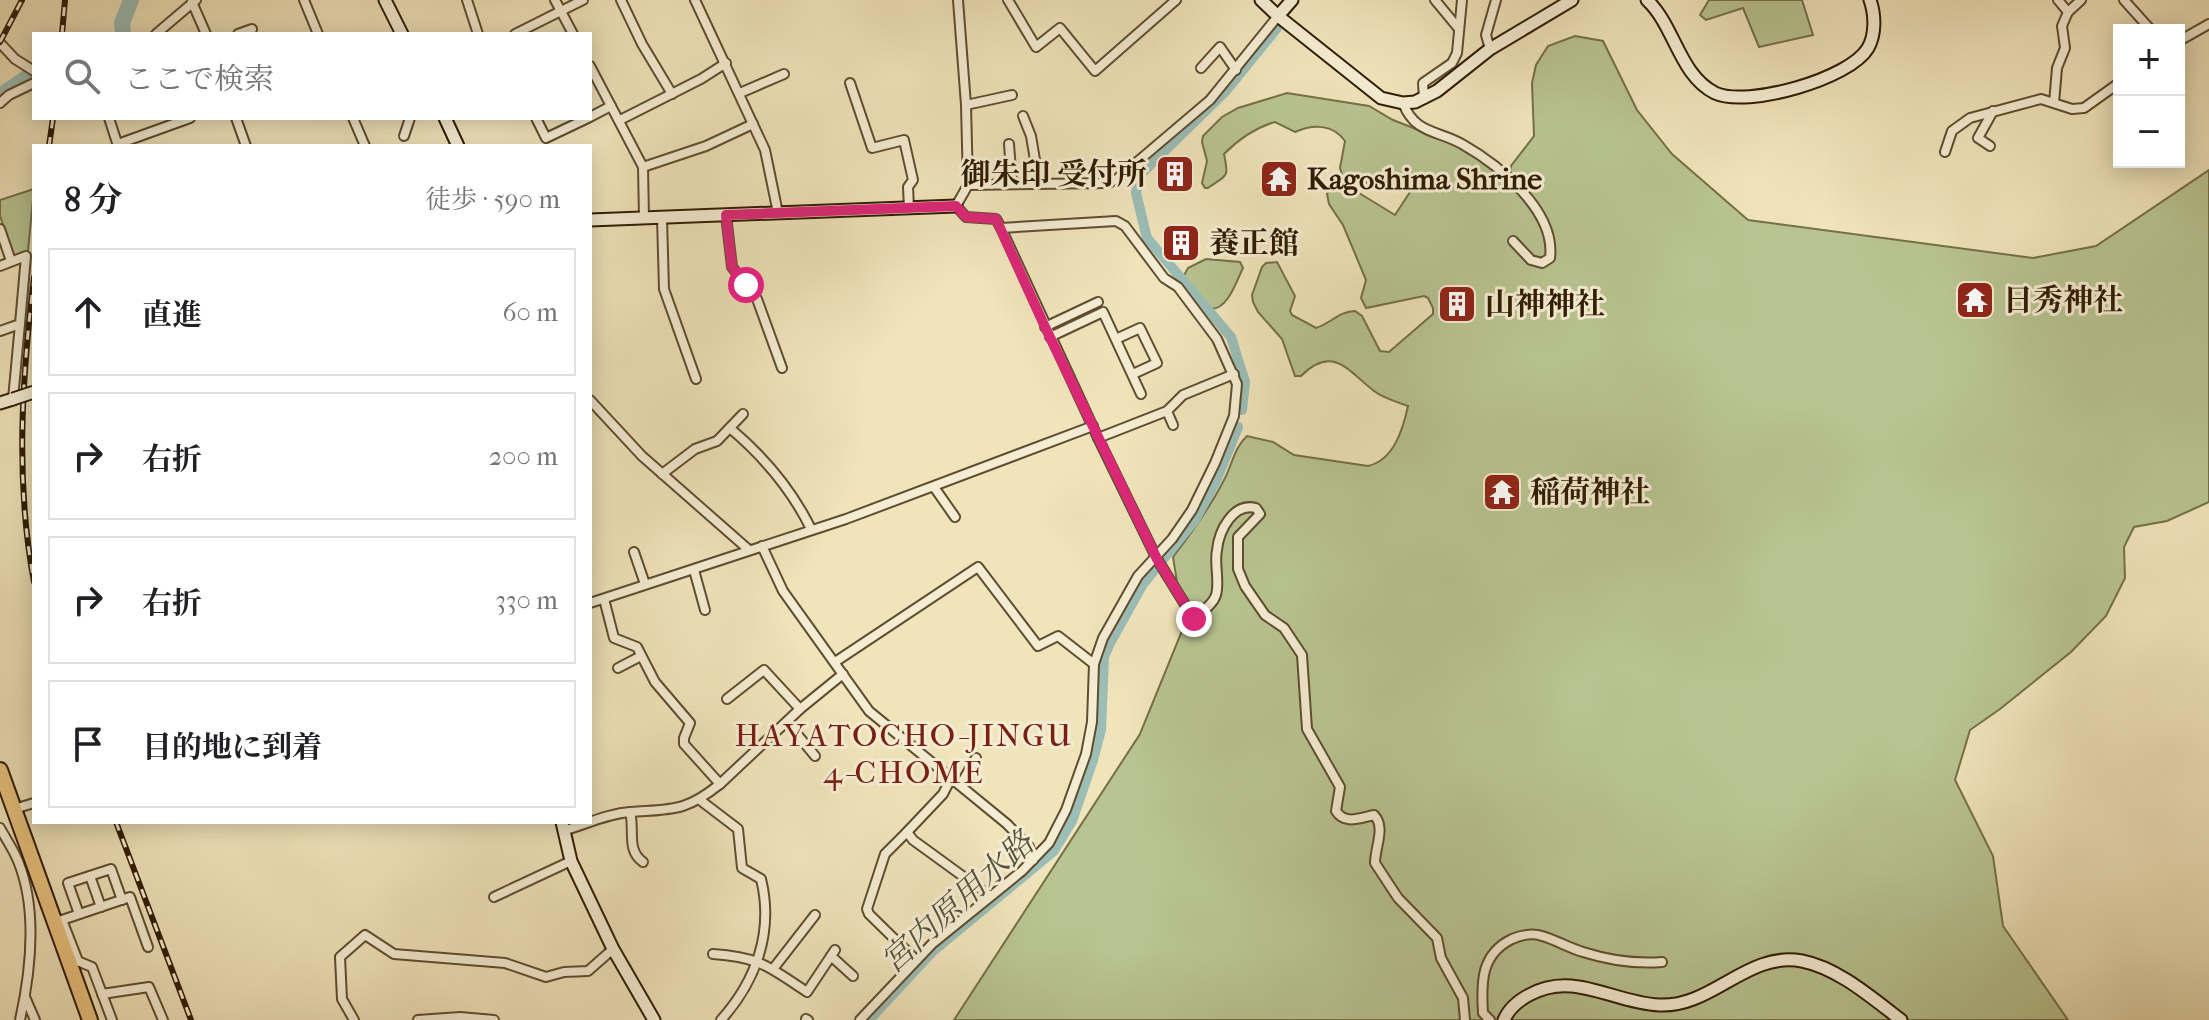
<!DOCTYPE html>
<html lang="ja">
<meta charset="utf-8">
<style>
body{margin:0;font-family:"IM FELL French Canon","Noto Serif JP",serif;background:#f2f2f2;color:#202124}
.controls{position:absolute;right:24px;top:24px;display:grid;overflow:hidden;border-radius:0px;box-shadow:0 4px 20px #0003}
.controls button{width:72px;height:72px;display:grid;place-items:center;padding:0;border:0;border-bottom:2px solid #e0e0e0;background:#fff;color:#202124;font:40px sans-serif}
.stop{position:absolute;width:24px;height:24px;margin:-18px;border:6px solid #db2777;border-radius:50%;background:#fff}
.stop.end{background:#db2777;border-color:#fff;box-shadow:0 2px 8px #0008}
.list{margin:0;padding:0;list-style:none}
h2{display:flex;justify-content:space-between;align-items:center;height:104px;margin:0;padding:0 32px;font-size:34px}
h2 small{font-size:26px;font-weight:400;color:#757577}
.list li{display:grid;grid-template-columns:52px 1fr auto;gap:24px;align-items:center;box-sizing:border-box;height:128px;margin:0 16px 16px;padding:0 16px;border:2px solid #e0e0e0;border-radius:0px}
.list b{display:block;font-size:30px;white-space:nowrap}
.list em{font-size:26px;font-style:normal;color:#757577}
.icon{flex:none;width:44px;height:44px;fill:none;stroke:currentColor;stroke-width:2;stroke-linecap:round;stroke-linejoin:round}
.map{position:relative;flex:none;width:2209px;height:1020px;overflow:hidden}
.search{position:absolute;background:#fff;box-shadow:0 4px 20px #0003;left:32px;top:32px;width:560px;height:88px;display:flex;align-items:center;gap:20px;box-sizing:border-box;padding:0 28px;border-radius:0px;color:#757577;font-size:30px}
.panel{position:absolute;background:#fff;box-shadow:0 4px 20px #0003;left:32px;top:144px;width:560px;height:680px;border-radius:0px}
.map>svg:first-child{display:block}
.green{fill:#b8c491;stroke:#747048;stroke-width:2}
.lines{fill:none;stroke-linecap:round;stroke-linejoin:round}
.canal{stroke:#9bbeb7;stroke-width:10}
.river{stroke:#9bbeb7;stroke-width:16}
.street-casing{stroke:#5f4d2f;stroke-width:12}
.secondary-casing{stroke:#2f1b00;stroke-width:15}
.highway-casing{stroke:#2f1b00;stroke-width:18}
.street{stroke:#f5edd3;stroke-width:8}
.secondary{stroke:#f5edd3;stroke-width:11}
.highway{stroke:#e8c27e;stroke-width:14}
.rail-casing{stroke:#2f1b00;stroke-width:6}
.rail{stroke:#f5edd3;stroke-width:3;stroke-dasharray:9;stroke-linecap:butt}
.secondary-bridge-casing{stroke:#2f1b00;stroke-width:15;stroke-linecap:butt}
.secondary-bridge{stroke:#f5edd3;stroke-width:11}
.route{stroke:#db2777;stroke-width:10}
.labels{text-anchor:middle;stroke-width:6;stroke-linejoin:round;paint-order:stroke}
.poi-label{font-size:30px;font-weight:bold;fill:#2f1b00;stroke:#f5edd3;text-anchor:start}
.neighbourhood-label{font-size:32px;letter-spacing:2px;fill:#7a1f14;stroke:#f5edd3}
.water-label{font-size:32px;font-style:italic;fill:#555440;stroke:#f5edd3}
</style>
<div class="map">
<svg width="2209" height="1020" viewBox="0 0 2209 1020">
<rect width="100%" height="100%" fill="#f0e4bb"/>
<filter id="stains"><feTurbulence type="fractalNoise" baseFrequency=".0025" numOctaves="4"/><feColorMatrix values="0 0 0 0 .2 0 0 0 0 .09 0 0 0 0 .02 0 0 0 .5 -.17"/></filter>
<radialGradient id="worn" r=".72"><stop offset=".6" stop-color="#630" stop-opacity="0"/><stop offset="1" stop-color="#630" stop-opacity=".3"/></radialGradient>
<g class="green">
<path d="M1709 0H1802L1813 35 1759 47 1743 8 1706 20 1700 15Z"/>
<path d="M1575 36 1603 41 1637 110 1672 154 1748 220 2033 258 2096 246 2209 170V502L2167 521 2134 527 2124 547 2125 578 2106 616 2071 652 2000 709 1970 730 1955 780 1993 856 2003 926 2068 1020H954L1140 734 1184 626 1173 557C1193 531 1212 505 1226 476 1233 461 1235 447 1247 436L1273 442 1294 455 1368 466C1394 460 1403 429 1408 406 1397 402 1383 398 1374 391 1348 371 1333 344 1301 376H1295L1282 339 1258 312 1253 302 1252 295 1262 267 1266 263 1277 262 1295 296 1290 311 1292 315 1316 328C1331 323 1340 311 1355 311L1362 316 1380 351 1389 352 1433 314V308L1428 298 1424 296 1366 308 1361 298 1366 280 1343 225 1329 204 1327 194 1333 184 1341 182 1395 215 1410 192V189L1386 171C1367 182 1366 190 1343 178L1340 168 1345 141C1333 124 1313 124 1295 132L1275 122C1254 128 1239 139 1224 154 1229 178 1228 174 1208 188H1205L1202 183 1207 161 1202 142 1203 136 1222 117 1238 108 1287 93 1369 106 1393 120 1459 146 1480 160 1510 173 1511 166 1534 136 1532 83 1536 65 1548 46Z"/>
<path d="M34 189 28 251 14 257 0 216V200Z"/>
<path d="M1206 259 1240 262 1243 268C1236 282 1228 309 1211 309L1183 277 1188 268Z"/>
</g>
<g class="lines">
<g class="canal">
<path d="M1242 410 1245 382 1231 337 1147 238 1136 193 1140 175 1225 92 1277 28"/>
<path d="M869 1020 932 952 1054 851 1072 821 1093 760 1101 730 1104 657 1110 643 1143 584 1195 520 1216 481 1238 427"/>
</g>
<g class="river">
<path d="M123 34 122 23 131 0"/>
<path d="M0 96 34 73"/>
</g>
<g class="street-casing">
<g id="street">
<path d="M304 0 318 34"/>
<path d="M467 0 478 34"/>
<path d="M555 0 573 34"/>
<path d="M621 0 642 44 672 94"/>
<path d="M695 0 765 150 778 213"/>
<path d="M958 0 966 105 968 185 956 206 966 217 996 219 1001 228 1098 438 1157 559 1194 619C1201 612 1213 605 1216 595 1220 581 1214 564 1217 550 1219 531 1233 502 1256 508L1260 514 1238 537V569L1245 586 1265 615 1284 628 1302 655 1307 729 1340 787 1336 811C1345 825 1359 818 1374 815 1386 827 1375 847 1375 863L1398 898 1437 938 1441 958 1463 998 1465 1020"/>
<path d="M1008 0 1036 47 1060 28 1095 71 1176 0"/>
<path d="M1435 0 1459 29"/>
<path d="M2058 0 2068 12"/>
<path d="M2124 0 2151 30"/>
<path d="M192 2 206 34"/>
<path d="M156 34 196 0"/>
<path d="M238 34 252 29"/>
<path d="M515 34 583 0"/>
<path d="M2179 41 2209 24"/>
<path d="M0 43 15 59 34 71"/>
<path d="M1490 49 1486 35 1496 0"/>
<path d="M590 66 643 167 644 218"/>
<path d="M1201 68 1220 47 1236 70"/>
<path d="M850 83 872 148 904 140 913 180 908 187 909 208"/>
<path d="M740 93 784 74"/>
<path d="M1424 99 1423 83 1452 63 1457 53 1462 0"/>
<path d="M0 103 9 95 34 83"/>
<path d="M1403 103C1415 134 1437 130 1462 144 1499 165 1556 211 1550 258L1542 263 1531 260 1513 241"/>
<path d="M2054 103 2057 68 2065 48 2062 26 2068 12 2081 0"/>
<path d="M966 105 1012 95"/>
<path d="M1023 116 1031 136 1039 184"/>
<path d="M590 117 611 106"/>
<path d="M109 118 118 146"/>
<path d="M236 118 246 146"/>
<path d="M353 118 365 146"/>
<path d="M536 118 546 138 588 118"/>
<path d="M620 120 701 79 726 63"/>
<path d="M404 136 410 118"/>
<path d="M118 144 190 118"/>
<path d="M1009 144 1012 184"/>
<path d="M1990 146 1978 138 1993 111"/>
<path d="M1945 152 1952 131 1970 118 2041 99 2072 109 2084 108 2119 83"/>
<path d="M643 167 706 146 753 124"/>
<path d="M968 185 1109 183 1117 179 1210 100 1278 16"/>
<path d="M726 215 732 267 757 299 782 368"/>
<path d="M662 218 664 289 696 379"/>
<path d="M0 229 11 261"/>
<path d="M0 266 26 256 20 324 0 331"/>
<path d="M1045 327 1098 302"/>
<path d="M1050 337 1103 312 1141 394"/>
<path d="M1116 339 1140 328 1157 363 1133 374"/>
<path d="M13 399 20 324"/>
<path d="M590 400 642 456 749 550"/>
<path d="M1167 411 1173 425"/>
<path d="M731 429C764 457 792 490 811 529"/>
<path d="M1098 438 1167 411 1183 395 1234 374"/>
<path d="M662 474 695 449 717 441 743 414"/>
<path d="M934 487 955 517"/>
<path d="M762 546 783 591 869 711 1007 824 1029 847 1033 860"/>
<path d="M634 552 645 584"/>
<path d="M694 570 705 610"/>
<path d="M590 603 846 519 1093 426"/>
<path d="M835 662 978 567 1038 646 1058 636 1094 664"/>
<path d="M618 668 641 656"/>
<path d="M727 699 764 670 800 709"/>
<path d="M787 722 815 756"/>
<path d="M951 778 943 794 907 832 913 840 990 896"/>
<path d="M720 784 800 709 843 674"/>
<path d="M961 784 976 758"/>
<path d="M700 800 738 829 742 868 761 879C774 932 756 981 721 1020"/>
<path d="M14 809 34 803"/>
<path d="M630 812C635 830 626 850 643 862"/>
<path d="M0 828C6 839 13 849 18 861 38 910 31 970 20 1020"/>
<path d="M563 831C584 825 609 813 631 812 673 809 685 812 720 784L684 744V738L690 723 655 682 637 647 614 638 604 599"/>
<path d="M907 832 885 854 867 909 869 914 916 960"/>
<path d="M90 876 101 907"/>
<path d="M494 897 571 861"/>
<path d="M79 914 68 883 111 869 122 900"/>
<path d="M713 954C760 957 769 967 807 992L835 950"/>
<path d="M831 956 853 976"/>
<path d="M75 960 92 967 112 1020"/>
<path d="M78 961 62 920 130 897 148 947"/>
<path d="M773 969 815 915"/>
<path d="M102 994 149 987 163 1020"/>
<path d="M25 997 35 1020"/>
<path d="M806 1019 808 1020"/>
<path d="M354 1020 342 999 340 957 365 935 394 954 505 963 546 977 564 972 588 971 613 949"/>
<path d="M418 1020 460 1017 494 1020"/>
<path d="M860 1020 932 944 1022 871 1049 843 1066 810 1086 754 1092 722 1094 664 1103 638 1138 576 1172 539 1192 510 1215 463 1234 416 1237 384 1217 339 1178 287 1164 278 1125 226 1116 221 1001 228"/>
<path d="M1490 1020 1483 1013C1481 982 1481 954 1512 939 1521 935 1533 933 1542 936 1556 940 1569 948 1583 952 1608 960 1636 964 1662 962"/>
</g>
</g>
<g class="secondary-casing">
<g id="secondary">
<path d="M385 0 402 34"/>
<path d="M1261 0 1278 16 1381 98 1403 103 1415 102 1437 91 1490 49 1572 0"/>
<path d="M1647 0C1675 26 1679 75 1715 93 1747 108 1850 79 1868 48 1876 34 1875 14 1870 0"/>
<path d="M1278 16 1292 0"/>
<path d="M445 118 458 146"/>
<path d="M590 220 956 206"/>
<path d="M0 403 13 399"/>
<path d="M562 822 571 861 613 949 654 1020"/>
<path d="M1504 1020C1509 1008 1518 1001 1529 995 1574 970 1613 1003 1659 1005 1712 1008 1747 951 1802 961 1838 968 1872 998 1901 1020"/>
</g>
</g>
<g class="highway-casing">
<path id="highway" d="M0 770 90 1020"/>
</g>
<use href="#street" class="street"/>
<use href="#secondary" class="secondary"/>
<use href="#highway" class="highway"/>
<g class="rail-casing">
<g id="rail">
<path d="M62 34 65 0"/>
<path d="M0 42 22 0"/>
<path d="M49 146 53 118"/>
<path d="M34 277C22 378 15 481 34 582"/>
<path d="M116 822 191 1020"/>
</g>
</g>
<use href="#rail" class="rail"/>
<g class="secondary-bridge-casing">
<path id="secondary-bridge" d="M13 399 34 392"/>
</g>
<use href="#secondary-bridge" class="secondary-bridge"/>
</g>
<g class="lines">
<path class="route" d="M746 285 732 267 726 215 956 206 966 217 996 219 1045 327 1157 559 1194 619"/>
</g>
<defs>
<g id="building-square" transform="scale(2)"><rect x="-9" y="-9" width="18" height="18" rx="4" fill="#8f2418" stroke="#f5edd3"/><path d="M-4-6H4V6H1V3H-1V6H-4ZM-2.5-4.3h1.7v1.8h-1.7ZM.8-4.3h1.7v1.8H.8ZM-2.5-1h1.7V.8h-1.7ZM.8-1h1.7V.8H.8Z" fill="#fff"/></g>
<g id="temple-square" transform="scale(2)"><rect x="-9" y="-9" width="18" height="18" rx="4" fill="#8f2418" stroke="#f5edd3"/><path d="M0-6L5-2H3V0L6.5 2.5H4V6H1.5V3h-3V6H-4V2.5H-6.5L-3 0V-2H-5Z" fill="#fff"/></g>
</defs>
<g fill-rule="evenodd">
<use href="#building-square" x="1175" y="174"/>
<use href="#temple-square" x="1279" y="179"/>
<use href="#building-square" x="1181" y="243"/>
<use href="#temple-square" x="1975" y="300"/>
<use href="#building-square" x="1457" y="304"/>
<use href="#temple-square" x="1502" y="492"/>
</g>
<g class="labels">
<g class="poi-label">
<text x="1147" y="184" text-anchor="end">御朱印 受付所</text>
<text x="1307" y="189">Kagoshima Shrine</text>
<text x="1209" y="253">養正館</text>
<text x="2003" y="310">日秀神社</text>
<text x="1485" y="314">山神神社</text>
<text x="1530" y="502">稲荷神社</text>
</g>
<g class="neighbourhood-label">
<text x="904" y="746">HAYATOCHO-JINGU<tspan x="904" dy="37">4-CHOME</tspan></text>
</g>
<g class="water-label">
<text transform="translate(957 902) rotate(-42)" y="11">宮内原用水路</text>
</g>
</g>
<rect width="100%" height="100%" filter="url(#stains)"/>
<rect width="100%" height="100%" fill="url(#worn)"/>
</svg>
<div class="controls">
<button>+</button>
<button>−</button>
</div>
<div class="stop" style="left:746px;top:285px"></div>
<div class="stop end" style="left:1194px;top:619px"></div>
<div class="search"><svg class="icon" aria-label="search" viewBox="0 0 24 24"><circle cx="10" cy="10" r="6"/><path d="M15 15l6 6"/></svg>ここで検索</div>
<section class="panel">
<h2>8 分<small>徒歩 · 590 m</small></h2>
<ul class="list">
<li><svg class="icon" aria-label="ahead" viewBox="0 0 24 24"><path d="M12 20V5M6 11l6-6 6 6"/></svg><div><b>直進</b></div><em>60 m</em></li>
<li><svg class="icon" aria-label="right" viewBox="0 0 24 24"><path d="M7 20v-9h11M14 6l5 5-5 5"/></svg><div><b>右折</b></div><em>200 m</em></li>
<li><svg class="icon" aria-label="right" viewBox="0 0 24 24"><path d="M7 20v-9h11M14 6l5 5-5 5"/></svg><div><b>右折</b></div><em>330 m</em></li>
<li><svg class="icon" aria-label="arrive" viewBox="0 0 24 24"><path d="M6 21V4h12l-3 4 3 4H6"/></svg><div><b>目的地に到着</b></div></li>
</ul>
</section>
</div>
